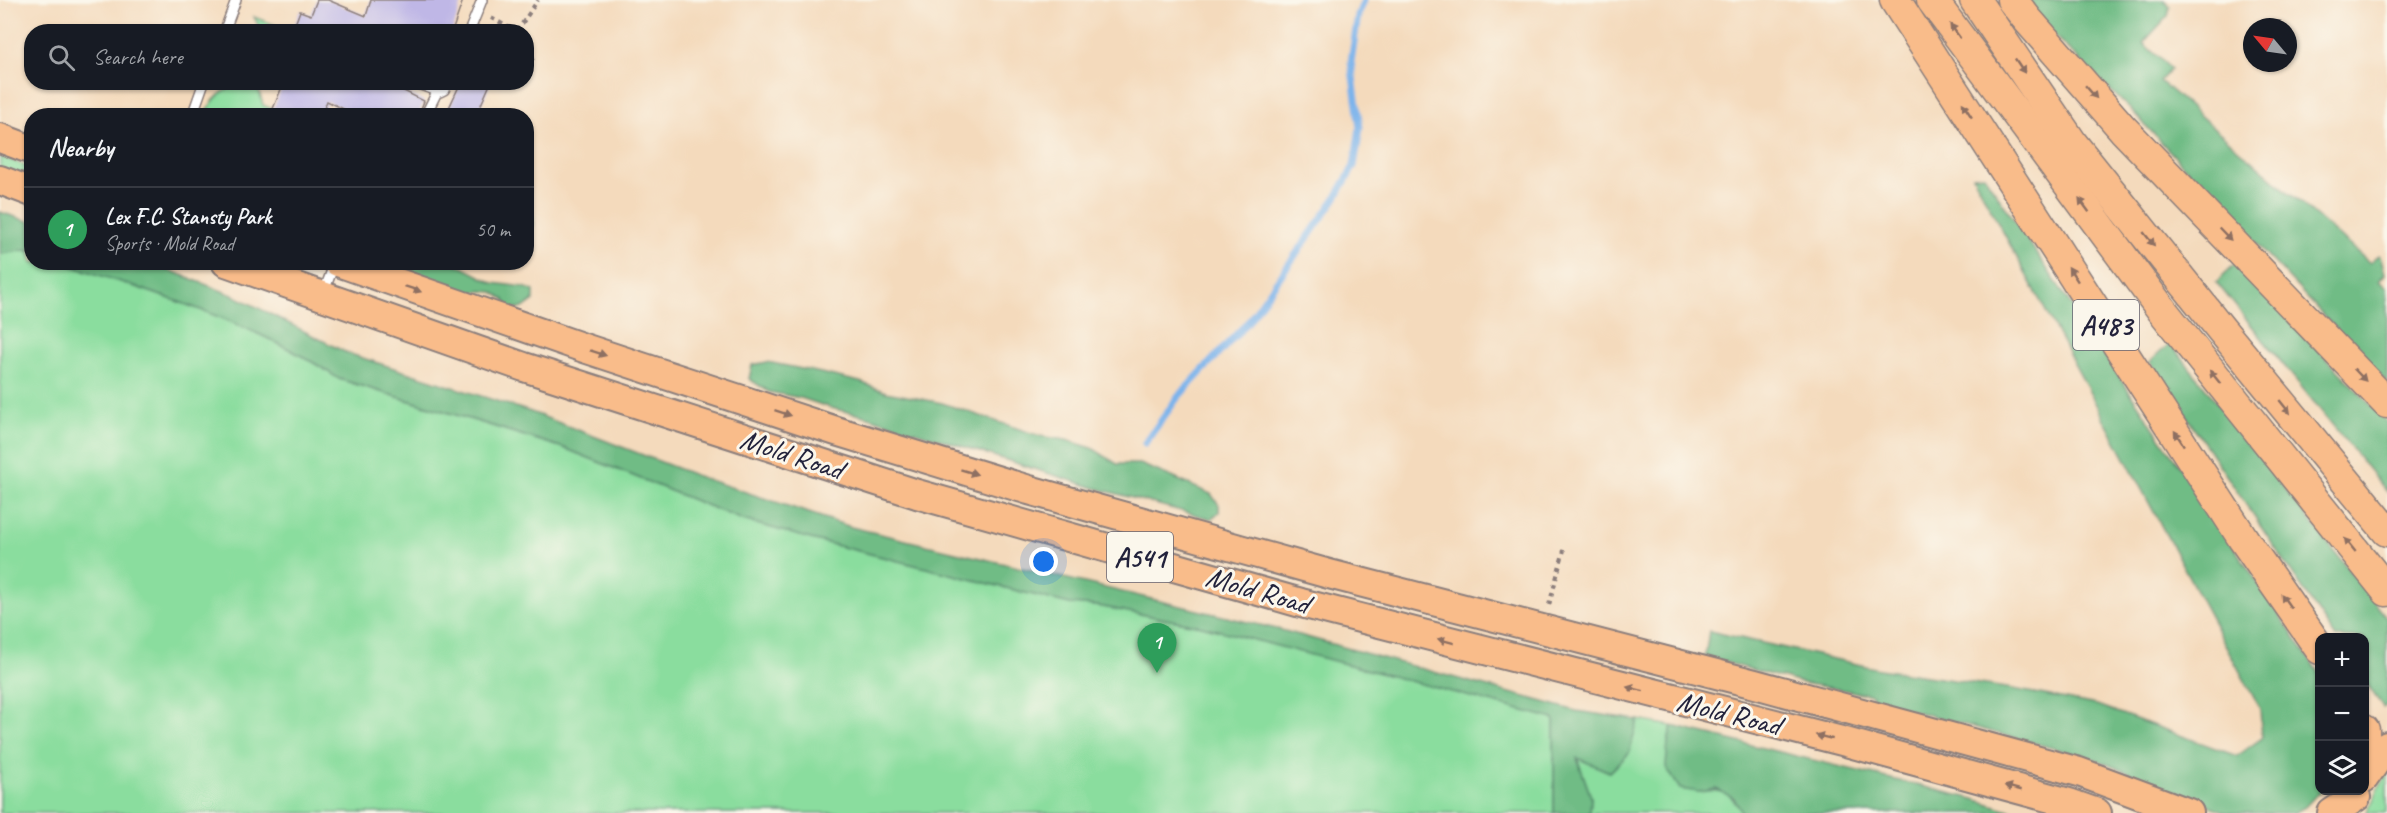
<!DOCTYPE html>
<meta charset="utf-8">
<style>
body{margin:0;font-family:Caveat,sans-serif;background:#20242c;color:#f1f3f6}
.controls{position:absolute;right:18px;bottom:18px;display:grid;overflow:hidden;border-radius:12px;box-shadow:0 2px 4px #0004}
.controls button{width:54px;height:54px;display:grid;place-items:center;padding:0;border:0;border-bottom:2px solid #363941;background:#171b24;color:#f1f3f6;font:30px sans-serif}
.compass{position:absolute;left:2243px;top:18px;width:54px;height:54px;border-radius:50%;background:#171b24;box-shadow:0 2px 4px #0004;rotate:299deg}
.you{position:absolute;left:1044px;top:562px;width:21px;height:21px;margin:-15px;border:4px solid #fff;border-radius:50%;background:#1a73e8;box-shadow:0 0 0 9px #1a73e833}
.badge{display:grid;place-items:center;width:39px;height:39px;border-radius:50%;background:#d690ce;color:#fff;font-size:20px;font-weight:700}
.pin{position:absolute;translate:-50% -50px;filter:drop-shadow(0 2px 3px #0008)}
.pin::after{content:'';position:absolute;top:32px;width:21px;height:18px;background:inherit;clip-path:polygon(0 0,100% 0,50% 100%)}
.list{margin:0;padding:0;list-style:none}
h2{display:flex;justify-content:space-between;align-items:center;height:78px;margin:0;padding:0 24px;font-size:26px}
h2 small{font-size:20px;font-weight:400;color:#9ea1a6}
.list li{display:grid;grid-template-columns:39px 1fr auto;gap:18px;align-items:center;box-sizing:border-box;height:84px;padding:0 24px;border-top:2px solid #363941}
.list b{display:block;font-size:22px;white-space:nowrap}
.list p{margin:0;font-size:20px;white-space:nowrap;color:#9ea1a6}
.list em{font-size:20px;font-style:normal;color:#9ea1a6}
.icon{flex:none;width:33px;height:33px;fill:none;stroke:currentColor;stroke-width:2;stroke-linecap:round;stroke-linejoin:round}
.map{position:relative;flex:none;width:2387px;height:813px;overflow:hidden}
.search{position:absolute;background:#171b24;box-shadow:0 2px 4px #0004;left:24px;top:24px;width:510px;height:66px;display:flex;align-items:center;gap:15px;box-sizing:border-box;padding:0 21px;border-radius:24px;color:#9ea1a6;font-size:22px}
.panel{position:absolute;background:#171b24;box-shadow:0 2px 4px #0004;left:24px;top:108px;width:510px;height:162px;border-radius:24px}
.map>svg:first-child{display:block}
.green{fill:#8add9e;stroke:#56806c;stroke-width:1.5}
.forest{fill:#6fbc85;stroke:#486f60;stroke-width:1.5}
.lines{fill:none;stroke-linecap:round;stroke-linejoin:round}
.stream{stroke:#7bb3eb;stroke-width:7}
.building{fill:#bfb7e6}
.service-casing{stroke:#8b7e7c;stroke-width:12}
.primary-casing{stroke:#8b7e7c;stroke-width:32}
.trunk-casing{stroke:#8b7e7c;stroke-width:33}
.path{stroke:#8b7e7c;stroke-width:4;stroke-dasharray:4.5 4.5;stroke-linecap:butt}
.service{stroke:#fff;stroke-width:9}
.primary{stroke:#f9bc8a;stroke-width:28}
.trunk{stroke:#f9bc8a;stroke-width:30}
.oneway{fill:#8e6f62}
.labels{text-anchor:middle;stroke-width:6;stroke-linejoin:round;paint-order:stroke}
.shield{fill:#fbf7ec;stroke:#636270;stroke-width:1.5}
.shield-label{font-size:28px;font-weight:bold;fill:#22223b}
.street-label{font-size:30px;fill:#22223b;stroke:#fbf7ec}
</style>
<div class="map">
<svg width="2387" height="813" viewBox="0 0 2387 813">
<rect width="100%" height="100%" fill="#fbf7ec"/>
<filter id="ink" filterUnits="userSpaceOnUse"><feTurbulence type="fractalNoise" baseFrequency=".0167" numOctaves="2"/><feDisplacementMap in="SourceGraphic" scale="12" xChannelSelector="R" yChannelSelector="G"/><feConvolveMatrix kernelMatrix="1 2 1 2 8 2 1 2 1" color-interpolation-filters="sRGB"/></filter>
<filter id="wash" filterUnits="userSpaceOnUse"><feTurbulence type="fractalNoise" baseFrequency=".008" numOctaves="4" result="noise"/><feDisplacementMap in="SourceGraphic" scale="24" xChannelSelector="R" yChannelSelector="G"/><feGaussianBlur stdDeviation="1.35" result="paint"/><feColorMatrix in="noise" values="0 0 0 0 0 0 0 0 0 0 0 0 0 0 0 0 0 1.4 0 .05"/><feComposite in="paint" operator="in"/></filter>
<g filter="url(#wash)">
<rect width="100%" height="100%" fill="#f4dabc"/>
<g class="green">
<path d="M254 17 288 30V31H261Z"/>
<path d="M240 84H257L263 105 272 109 270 115H204C213 99 222 89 240 84Z"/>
<path d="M0 156 31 168V183L0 172Z"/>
<path d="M25 250 31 252 32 262 63 263C157 294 257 323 339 379L564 448 743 520 811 539 1070 604 1098 606 1202 626 1554 719V813H0V254Z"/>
<path d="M1638 720 1672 726 1668 742 1699 792C1722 788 1731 792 1742 813H1590L1591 797 1577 758 1610 772 1629 753Z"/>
<path d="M2387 771V813H2367Z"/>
</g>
<g class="forest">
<path d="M2021 0H2164L2170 6 2168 16 2143 43 2171 69 2160 81 2370 263 2378 255 2381 258 2385 274 2379 281 2387 288V383L2134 113 2030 12Z"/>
<path d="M1984 175 2319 674 2320 791 2305 807 2294 813H2228L2094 759 1872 700 1873 695 1802 683 1705 657 1709 631 1879 669 2013 689 2097 705 2237 756 2262 738 2260 709 1973 176Z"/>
<path d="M526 176C533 194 529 206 534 224L527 234Z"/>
<path d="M0 212 31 222V252L25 250 0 254Z"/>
<path d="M63 263H151L235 296 347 353 531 412 700 477 851 527 1281 630 1576 711 1638 720 1629 753 1610 772 1577 758 1591 797 1590 813H1554V719L1202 626 1098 606 1070 604 811 539 743 520 564 448 339 379C257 323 157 294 63 263Z"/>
<path d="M411 263H455L493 283 524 287 534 291V300L523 308 510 309 504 299 493 292 480 291 464 295 417 282 410 267Z"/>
<path d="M2236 263 2387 422V492L2216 282Z"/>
<path d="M2170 343 2387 618V705L2383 708 2365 681 2364 638 2335 637 2150 362Z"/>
<path d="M767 362 812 371 860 382 886 392 942 403 1040 436 1066 440 1092 448 1117 464H1140L1172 477 1211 494 1219 505V512L1211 519 1095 488 869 417 831 408 801 398 769 392 749 379 752 365Z"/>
<path d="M1672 726 1974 799 2018 813H1742L1734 798 1716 789 1699 792 1680 789 1666 767 1668 742Z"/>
</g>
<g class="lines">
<path class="stream" d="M1145 443 1178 397 1248 322 1335 199 1354 166 1360 128 1351 62 1358 15 1364 0"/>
</g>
<g id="blocks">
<g class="building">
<path d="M317 0H328L366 16 371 0H463L452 32H292L300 11 311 15Z"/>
<path d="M284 82H386L424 101 418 116H358L327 101 321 116H270Z"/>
<path d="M461 82H491L476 116H459L448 110Z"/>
</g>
</g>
</g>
<g filter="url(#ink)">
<use href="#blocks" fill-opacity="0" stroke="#8b7e7c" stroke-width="1.5"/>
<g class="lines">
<g class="service-casing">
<g id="service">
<path d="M224 32 236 0"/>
<path d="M469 32 482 0"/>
<path d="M413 82 440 92 444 90 448 82"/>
<path d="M426 114 437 92"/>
<path d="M192 116 204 82"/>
<path d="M323 294 334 265"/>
</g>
</g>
<g class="primary-casing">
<g id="primary">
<path d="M0 138 32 150"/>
<path d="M0 180 32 192"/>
<path d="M226 262 524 367 917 494 1301 603 1842 741 2069 803 2097 813"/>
<path d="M338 262 584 348 836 431 1029 490 1329 574 1755 684 2079 772 2189 813"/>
<path d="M2364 778 2387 746"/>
<path d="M2332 813 2356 797"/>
</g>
</g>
<g class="trunk-casing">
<g id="trunk">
<path d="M1895 0 2244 540 2320 649"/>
<path d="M1932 0 2162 310 2387 591"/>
<path d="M1975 0 2072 143 2220 328 2387 531"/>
<path d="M2012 0 2027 19 2123 129 2387 403"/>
<path d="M2364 730V766"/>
</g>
</g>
<g class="path">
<path d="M491 18 518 32"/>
<path d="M517 31 538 0"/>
<path d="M526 39 531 48 533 61"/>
<path d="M1549 605 1564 550"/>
</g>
<use href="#service" class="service"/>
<use href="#primary" class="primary"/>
<use href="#trunk" class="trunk"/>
</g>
<defs><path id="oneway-solid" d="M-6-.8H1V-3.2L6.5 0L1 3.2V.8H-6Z" transform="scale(1.5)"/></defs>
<g class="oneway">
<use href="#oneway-solid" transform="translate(1955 31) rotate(-126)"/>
<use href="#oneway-solid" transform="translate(2020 66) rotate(56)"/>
<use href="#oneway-solid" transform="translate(2091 92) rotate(49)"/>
<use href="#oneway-solid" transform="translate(1967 110) rotate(-123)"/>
<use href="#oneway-solid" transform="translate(2084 205) rotate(-126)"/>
<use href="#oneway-solid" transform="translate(2225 234) rotate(46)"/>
<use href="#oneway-solid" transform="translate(2149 239) rotate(51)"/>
<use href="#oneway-solid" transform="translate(2073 274) rotate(-123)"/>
<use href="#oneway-solid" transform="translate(413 289) rotate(19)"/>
<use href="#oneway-solid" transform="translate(598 353) rotate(18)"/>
<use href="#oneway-solid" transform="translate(2360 375) rotate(46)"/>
<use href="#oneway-solid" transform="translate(2215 377) rotate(-129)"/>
<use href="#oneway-solid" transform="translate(2285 407) rotate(51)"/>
<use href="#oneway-solid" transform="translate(783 413) rotate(18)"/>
<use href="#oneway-solid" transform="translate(2179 438) rotate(-123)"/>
<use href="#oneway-solid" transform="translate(969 472) rotate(17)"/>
<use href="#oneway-solid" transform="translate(2350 545) rotate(-129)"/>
<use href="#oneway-solid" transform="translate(2286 601) rotate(-125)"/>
<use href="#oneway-solid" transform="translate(1446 641) rotate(-165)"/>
<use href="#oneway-solid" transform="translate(1635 689) rotate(-166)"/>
<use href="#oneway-solid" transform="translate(1824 737) rotate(-166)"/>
<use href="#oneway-solid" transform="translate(2013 788) rotate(-165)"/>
</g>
</g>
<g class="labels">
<g class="shield">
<rect x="2073" y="300" width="66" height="50" rx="4.5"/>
<rect x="1107" y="532" width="66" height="50" rx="4.5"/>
</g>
<g class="shield-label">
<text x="2106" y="335">A483</text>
<text x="1140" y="567">A541</text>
</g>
<g class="street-label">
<text transform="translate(792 454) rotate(18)" y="10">Mold Road</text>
<text transform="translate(1258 590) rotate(16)" y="10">Mold Road</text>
<text transform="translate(1729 713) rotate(14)" y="10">Mold Road</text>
</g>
</g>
</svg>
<div class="controls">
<button>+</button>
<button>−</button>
<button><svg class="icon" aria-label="layers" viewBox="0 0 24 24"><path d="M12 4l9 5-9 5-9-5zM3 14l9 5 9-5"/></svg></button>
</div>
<svg class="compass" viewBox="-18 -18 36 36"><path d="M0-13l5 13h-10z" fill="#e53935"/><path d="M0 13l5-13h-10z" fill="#9ea1a6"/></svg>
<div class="you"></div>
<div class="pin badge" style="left:1157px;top:673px;background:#2e9e5b">1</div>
<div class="search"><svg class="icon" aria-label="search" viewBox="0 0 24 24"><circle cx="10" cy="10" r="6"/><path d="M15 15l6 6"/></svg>Search here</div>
<section class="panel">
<h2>Nearby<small></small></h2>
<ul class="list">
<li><span class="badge" style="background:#2e9e5b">1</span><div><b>Lex F.C. Stansty Park</b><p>Sports · Mold Road</p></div><em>50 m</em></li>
</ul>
</section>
</div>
